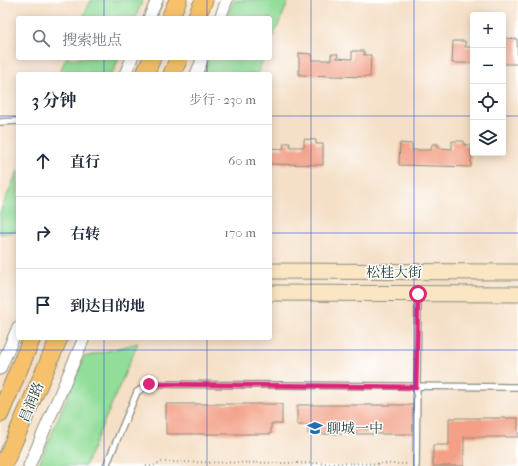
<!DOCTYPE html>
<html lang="zh">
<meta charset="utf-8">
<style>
body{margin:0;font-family:"IM FELL French Canon","Noto Serif SC",serif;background:#f2f2f3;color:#1f2937}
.controls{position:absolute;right:12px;top:12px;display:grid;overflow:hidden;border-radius:4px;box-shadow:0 2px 10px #0003}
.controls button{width:36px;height:36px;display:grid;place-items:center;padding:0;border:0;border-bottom:1px solid #e0e1e3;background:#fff;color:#1f2937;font:20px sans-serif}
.stop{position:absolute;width:12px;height:12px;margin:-9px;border:3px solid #db2777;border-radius:50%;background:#fff}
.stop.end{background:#db2777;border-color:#fff;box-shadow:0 1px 4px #0008}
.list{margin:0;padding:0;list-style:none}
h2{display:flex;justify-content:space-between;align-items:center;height:52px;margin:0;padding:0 16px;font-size:17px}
h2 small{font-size:13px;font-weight:400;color:#747a83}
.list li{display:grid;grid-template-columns:26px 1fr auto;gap:12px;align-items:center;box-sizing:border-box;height:72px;padding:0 16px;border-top:1px solid #e0e1e3}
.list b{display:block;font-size:15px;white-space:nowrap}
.list em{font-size:13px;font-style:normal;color:#747a83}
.icon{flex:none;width:22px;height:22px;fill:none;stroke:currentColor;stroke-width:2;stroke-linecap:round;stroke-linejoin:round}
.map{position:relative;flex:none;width:518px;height:466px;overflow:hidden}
.search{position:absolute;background:#fff;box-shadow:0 2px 10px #0003;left:16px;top:16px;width:256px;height:44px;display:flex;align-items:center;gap:10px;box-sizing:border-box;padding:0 14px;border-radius:4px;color:#747a83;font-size:15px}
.panel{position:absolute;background:#fff;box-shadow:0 2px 10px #0003;left:16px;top:72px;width:256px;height:268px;border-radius:4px}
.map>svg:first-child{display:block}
.green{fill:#92dd99;stroke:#588d66}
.building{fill:#f3a087}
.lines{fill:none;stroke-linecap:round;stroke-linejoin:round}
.service-casing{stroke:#8a8e7d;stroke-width:8}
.minor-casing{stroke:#8a8e7d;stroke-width:13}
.secondary-casing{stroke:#8a8e7d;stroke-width:17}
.primary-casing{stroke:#8a8e7d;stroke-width:19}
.path{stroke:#8a8e7d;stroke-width:2;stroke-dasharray:1 3;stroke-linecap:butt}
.service{stroke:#fff;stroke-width:5.5}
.minor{stroke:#fff;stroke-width:11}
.secondary{stroke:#fbe6c4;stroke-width:15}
.primary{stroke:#f6c16b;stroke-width:17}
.route{stroke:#db2777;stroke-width:5}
.grid{fill:none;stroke:#1d4ed8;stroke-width:1;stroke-opacity:0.55}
.labels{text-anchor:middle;stroke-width:3;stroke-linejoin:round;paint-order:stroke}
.street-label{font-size:14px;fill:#1f3d34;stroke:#fff}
.poi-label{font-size:14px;fill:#1f3d34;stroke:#fff;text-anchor:start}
</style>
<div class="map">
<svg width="518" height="466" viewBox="0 0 518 466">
<rect width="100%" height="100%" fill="#fff"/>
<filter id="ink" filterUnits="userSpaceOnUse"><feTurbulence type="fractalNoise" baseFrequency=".025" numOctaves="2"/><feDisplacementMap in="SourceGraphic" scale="8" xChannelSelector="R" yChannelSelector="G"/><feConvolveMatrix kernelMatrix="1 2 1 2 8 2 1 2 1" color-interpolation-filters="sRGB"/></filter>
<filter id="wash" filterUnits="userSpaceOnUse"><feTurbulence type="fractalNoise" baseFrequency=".012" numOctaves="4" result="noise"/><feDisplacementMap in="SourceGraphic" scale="16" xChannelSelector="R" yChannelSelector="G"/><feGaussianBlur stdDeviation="0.9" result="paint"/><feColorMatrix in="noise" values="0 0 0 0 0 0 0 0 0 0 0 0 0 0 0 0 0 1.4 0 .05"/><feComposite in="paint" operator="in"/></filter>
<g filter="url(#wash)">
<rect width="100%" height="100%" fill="#f5dfc6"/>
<g class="green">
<path d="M91 0H143L135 18H83Z"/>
<path d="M234 0H289L270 44V18H227Z"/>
<path d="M66 58H119L112 74H59Z"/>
<path d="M210 58H264L257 74H203Z"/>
<path d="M18 170V231L0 234V212Z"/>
<path d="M138 343 85 466H38L84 357Z"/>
</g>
<g id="blocks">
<g class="building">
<path d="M505 38 517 39 518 64H503V46H505Z"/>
<path d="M453 41H465V47H473V63H452Z"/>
<path d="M352 51H364V55H371L370 77 299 75V53L312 54V60H331V54H338L337 58 352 59Z"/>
<path d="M304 139 316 140V144H323V165L270 164V148L283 149 284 143H290V147H304Z"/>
<path d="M452 141H464V145H471V167L399 165 400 143 412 144V150H431L432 144H438V148L452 149Z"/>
<path d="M166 404H282V424H271V434H166Z"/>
<path d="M297 405H413V434H308V425H297Z"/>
<path d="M449 418H518V437H464V466H433V445H449Z"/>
</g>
</g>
</g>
<g filter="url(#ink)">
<use href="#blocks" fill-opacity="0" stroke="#8a8e7d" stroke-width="1"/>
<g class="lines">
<g class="service-casing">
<g id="service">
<path d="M0 122 18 121"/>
<path d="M106 466 137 392 149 384 518 387"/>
<path d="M416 466 418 294"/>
</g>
</g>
<g class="minor-casing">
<g id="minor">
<path d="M149 18 157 0"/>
<path d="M220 18 227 0"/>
<path d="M125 74 132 58"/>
<path d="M196 74 203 58"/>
<path d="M0 369 18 327"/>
<path d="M29 466 84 338"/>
</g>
</g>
<g class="secondary-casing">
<g id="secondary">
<path d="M270 271 518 272"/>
<path d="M270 293 518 294"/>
</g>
</g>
<g class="primary-casing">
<g id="primary">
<path d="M170 18 178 0"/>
<path d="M196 18 204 0"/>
<path d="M145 74 152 58"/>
<path d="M172 74 179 58"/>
<path d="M0 414 32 338"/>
<path d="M3 466 59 338"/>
</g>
</g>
<path class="path" d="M146 466H153L161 462 408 464"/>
<use href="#service" class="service"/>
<use href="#minor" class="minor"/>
<use href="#secondary" class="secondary"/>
<use href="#primary" class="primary"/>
</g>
</g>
<g class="lines" filter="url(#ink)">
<path class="route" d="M149 384 416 387 418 294"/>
</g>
<path class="grid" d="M104 0V18M207 0V18M311 0V466M414 0V466M104 58V74M207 58V74M0 116H18M270 116H473M503 116H518M0 233H18M270 233H518M104 338V466M207 338V466M0 350H518"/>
<defs>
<g id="school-bare" transform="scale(1.2)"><path d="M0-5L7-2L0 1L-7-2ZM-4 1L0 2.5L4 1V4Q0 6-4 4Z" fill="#1f6fb2" stroke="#fff" stroke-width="2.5" paint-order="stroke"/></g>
</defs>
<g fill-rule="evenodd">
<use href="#school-bare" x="315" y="428"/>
</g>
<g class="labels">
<g class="street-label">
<text x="394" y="277">松桂大街</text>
<text transform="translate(31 402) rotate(-67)" y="5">昌润路</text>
</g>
<g class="poi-label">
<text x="327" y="433">聊城一中</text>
</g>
</g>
</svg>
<div class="controls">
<button>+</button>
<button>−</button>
<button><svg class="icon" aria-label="locate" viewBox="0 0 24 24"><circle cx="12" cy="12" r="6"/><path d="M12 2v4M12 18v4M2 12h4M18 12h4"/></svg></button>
<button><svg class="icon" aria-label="layers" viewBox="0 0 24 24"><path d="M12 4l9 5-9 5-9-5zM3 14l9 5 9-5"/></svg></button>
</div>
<div class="stop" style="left:418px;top:294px"></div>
<div class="stop end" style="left:149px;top:384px"></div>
<div class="search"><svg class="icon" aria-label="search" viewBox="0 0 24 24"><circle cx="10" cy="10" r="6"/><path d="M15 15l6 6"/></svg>搜索地点</div>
<section class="panel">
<h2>3 分钟<small>步行 · 230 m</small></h2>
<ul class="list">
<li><svg class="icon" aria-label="ahead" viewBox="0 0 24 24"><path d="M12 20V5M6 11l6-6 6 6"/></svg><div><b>直行</b></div><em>60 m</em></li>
<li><svg class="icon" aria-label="right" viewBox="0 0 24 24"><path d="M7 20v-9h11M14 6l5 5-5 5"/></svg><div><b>右转</b></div><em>170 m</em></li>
<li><svg class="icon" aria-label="arrive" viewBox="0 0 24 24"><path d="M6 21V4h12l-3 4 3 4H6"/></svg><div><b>到达目的地</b></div></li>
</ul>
</section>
</div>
